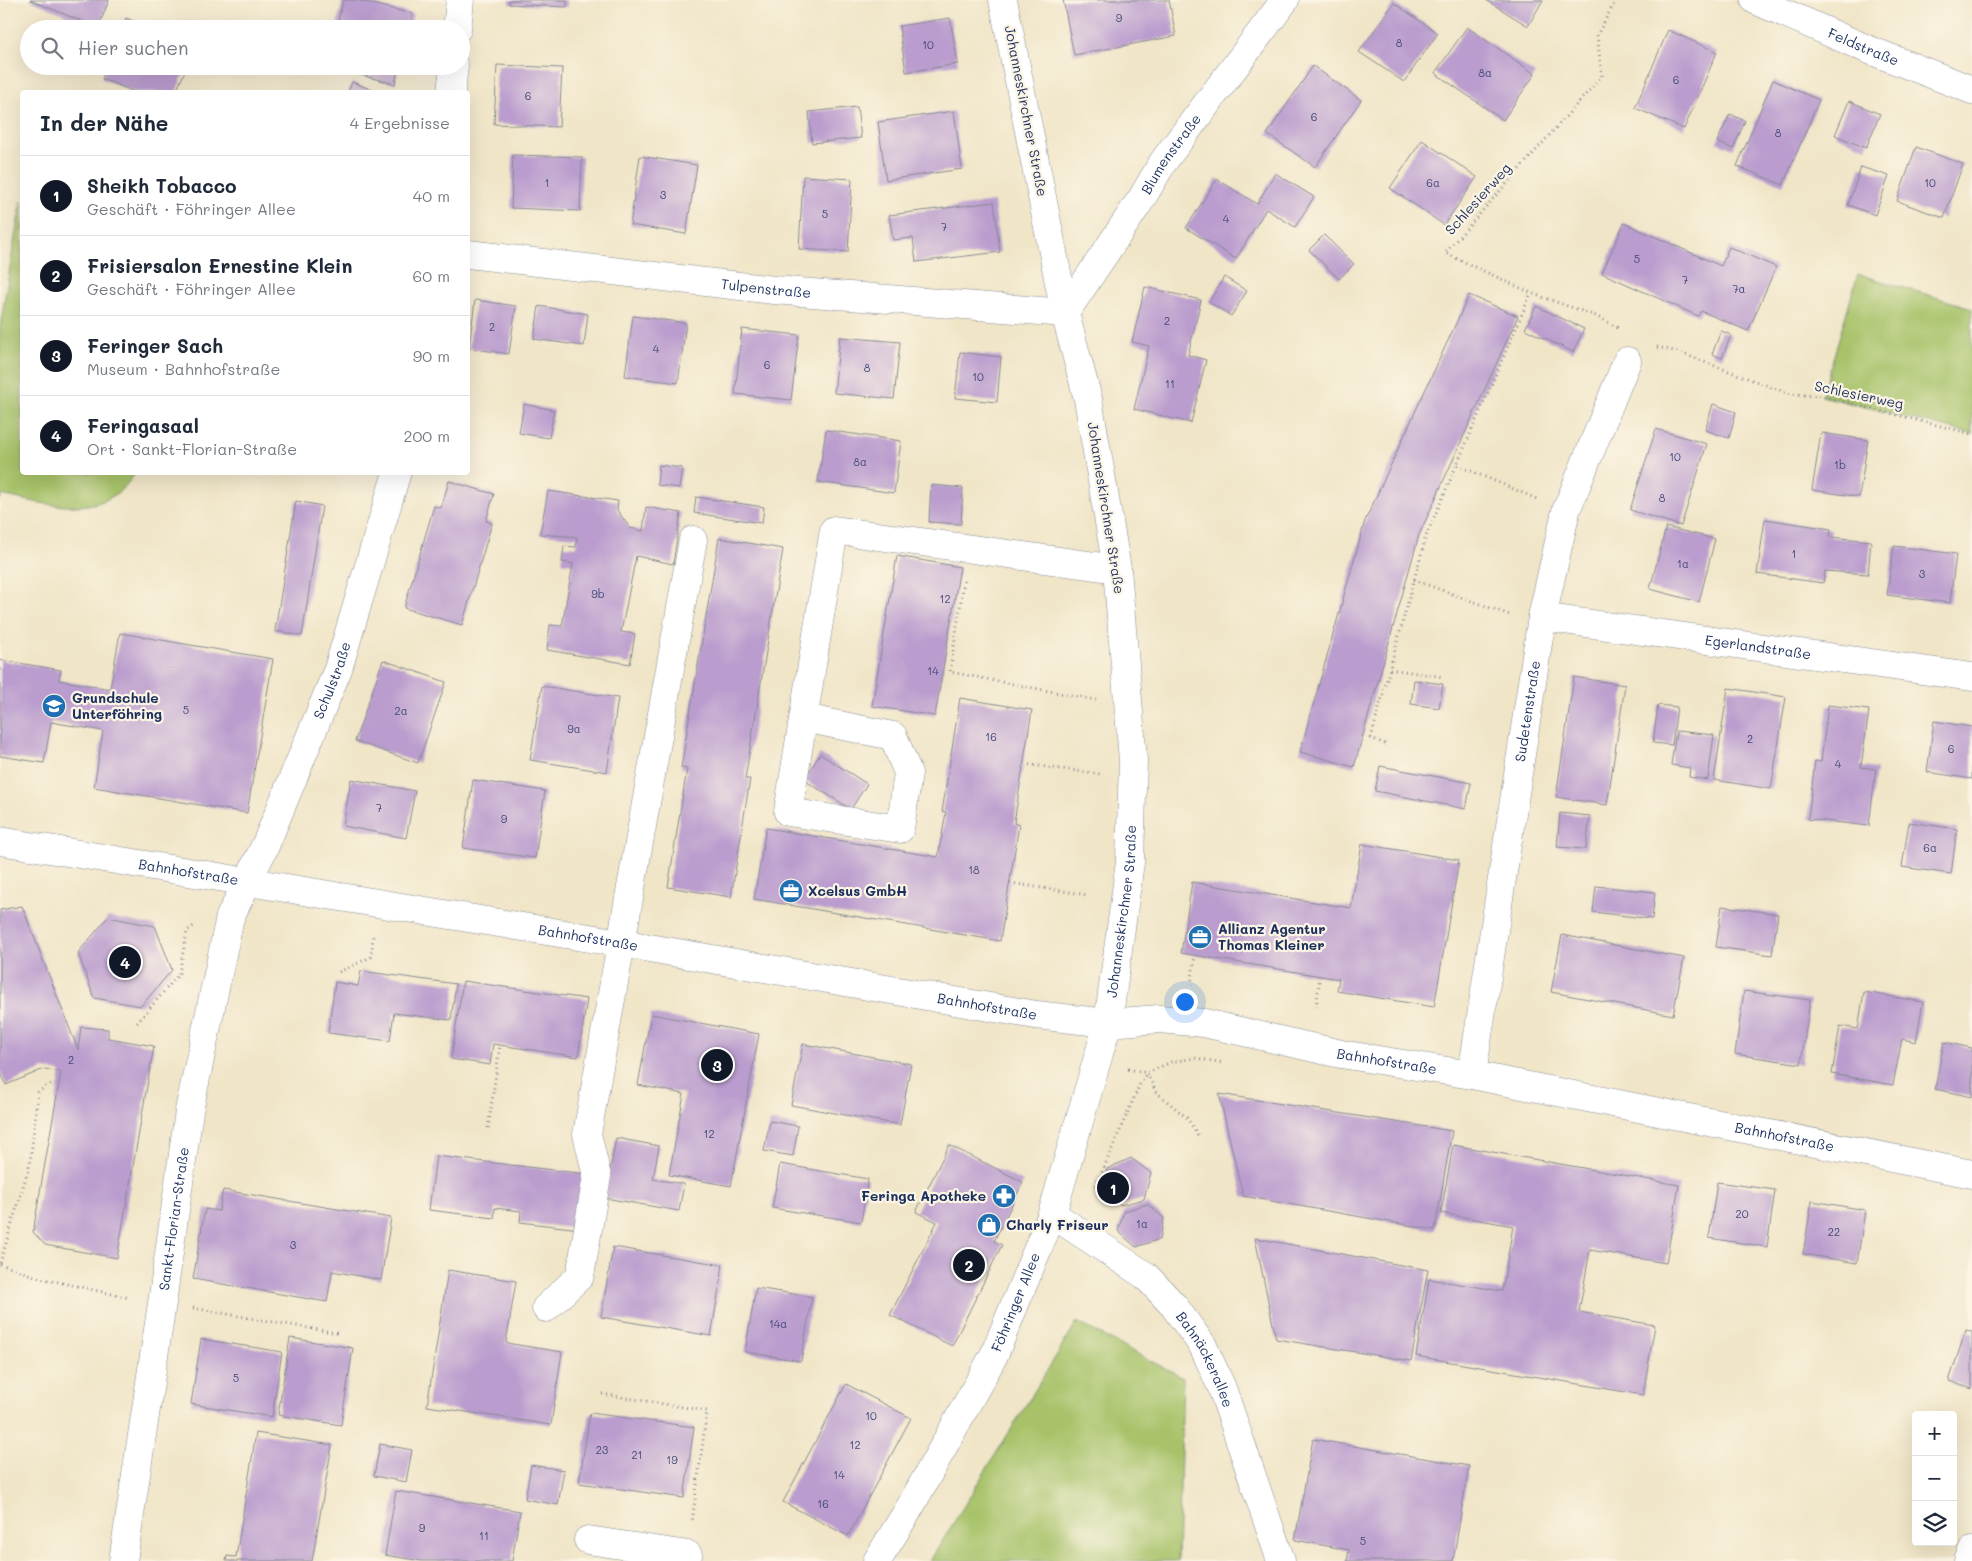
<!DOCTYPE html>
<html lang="de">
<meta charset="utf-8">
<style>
body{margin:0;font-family:Mali,sans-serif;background:#f2f2f3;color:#1f2937}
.controls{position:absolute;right:15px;bottom:15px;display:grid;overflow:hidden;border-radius:5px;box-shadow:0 5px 20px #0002}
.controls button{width:45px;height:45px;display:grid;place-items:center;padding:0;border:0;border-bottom:1px solid #e0e1e3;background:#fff;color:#1f2937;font:25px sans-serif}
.you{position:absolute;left:1184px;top:1001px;width:18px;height:18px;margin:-12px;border:4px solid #fff;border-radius:50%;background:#1a73e8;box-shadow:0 0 0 8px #1a73e833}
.badge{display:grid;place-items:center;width:32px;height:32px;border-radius:50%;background:#111827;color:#fff;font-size:16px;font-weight:700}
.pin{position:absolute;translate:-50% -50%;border:2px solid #fff;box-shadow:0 1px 5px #0006}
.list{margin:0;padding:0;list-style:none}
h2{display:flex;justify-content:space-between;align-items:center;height:65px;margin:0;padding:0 20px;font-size:21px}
h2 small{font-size:16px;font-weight:400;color:#747a83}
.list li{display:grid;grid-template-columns:32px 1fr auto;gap:15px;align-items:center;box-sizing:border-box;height:80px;padding:0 20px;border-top:1px solid #e0e1e3}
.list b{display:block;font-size:19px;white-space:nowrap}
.list p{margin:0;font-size:16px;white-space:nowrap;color:#747a83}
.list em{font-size:16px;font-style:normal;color:#747a83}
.icon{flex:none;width:28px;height:28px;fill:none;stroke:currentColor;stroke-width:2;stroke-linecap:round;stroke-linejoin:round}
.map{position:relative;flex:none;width:1972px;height:1561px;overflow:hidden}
.search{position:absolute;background:#fff;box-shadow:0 5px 20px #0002;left:20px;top:20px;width:450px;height:55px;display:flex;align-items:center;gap:12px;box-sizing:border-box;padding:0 18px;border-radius:28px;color:#747a83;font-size:19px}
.panel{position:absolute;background:#fff;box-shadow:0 5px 20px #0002;left:20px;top:90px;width:450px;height:385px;border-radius:5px}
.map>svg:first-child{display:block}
.green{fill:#a7c269;stroke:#617864}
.building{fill:#ba9cce}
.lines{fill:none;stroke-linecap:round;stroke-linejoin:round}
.minor-casing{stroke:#868a92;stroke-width:29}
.path{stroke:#868a92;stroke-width:3;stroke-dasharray:1 4;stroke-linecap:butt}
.minor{stroke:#fff;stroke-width:28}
.labels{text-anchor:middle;stroke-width:4.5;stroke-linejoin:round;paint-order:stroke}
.number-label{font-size:11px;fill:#434a7a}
.street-label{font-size:14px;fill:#1b2f5e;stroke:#fcf5e5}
.poi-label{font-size:14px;font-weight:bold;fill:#1b2f5e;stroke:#fcf5e5;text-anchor:start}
</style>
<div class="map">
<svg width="1972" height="1561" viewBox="0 0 1972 1561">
<rect width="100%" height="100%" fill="#fcf5e5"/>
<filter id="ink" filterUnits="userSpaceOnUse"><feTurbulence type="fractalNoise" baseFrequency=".02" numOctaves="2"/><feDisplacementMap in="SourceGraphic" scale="10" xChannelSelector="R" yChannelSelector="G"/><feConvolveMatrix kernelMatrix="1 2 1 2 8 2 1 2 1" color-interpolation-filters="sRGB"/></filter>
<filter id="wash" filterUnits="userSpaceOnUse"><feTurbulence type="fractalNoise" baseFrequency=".0096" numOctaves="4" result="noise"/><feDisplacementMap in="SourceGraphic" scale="20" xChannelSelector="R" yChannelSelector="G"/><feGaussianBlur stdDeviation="1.12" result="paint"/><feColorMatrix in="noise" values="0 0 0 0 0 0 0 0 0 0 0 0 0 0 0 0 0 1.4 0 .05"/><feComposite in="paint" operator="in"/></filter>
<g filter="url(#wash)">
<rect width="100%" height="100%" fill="#f0e5c7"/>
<g class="green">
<path d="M21 201 22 202V472L135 473C105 523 47 504 1 495L0 500V327Z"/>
<path d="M1858 274 1972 308V434L1822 396Z"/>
<path d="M1077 1322 1183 1378 1178 1561H930Z"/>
</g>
<g id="blocks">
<g class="building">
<path d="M30 0H109L98 28Z"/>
<path d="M343 0H357L413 14 409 29H336Z"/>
<path d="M509 0H567V7L509 4Z"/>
<path d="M1063 0H1169L1176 36 1074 55Z"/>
<path d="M1486 0H1543L1528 26Z"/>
<path d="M1394 3 1438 33 1404 82 1359 52Z"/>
<path d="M126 18 152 29H122Z"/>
<path d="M950 18 958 64 906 72 899 26Z"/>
<path d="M1467 27 1535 74 1503 120 1435 73Z"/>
<path d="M1668 30 1717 52 1684 129 1635 108Z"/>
<path d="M497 65 562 68 559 127 494 124Z"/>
<path d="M107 66H187L176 92H135L102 79Z"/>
<path d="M351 66H399L395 84 349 72Z"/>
<path d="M1313 66 1361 100 1315 167 1267 134Z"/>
<path d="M1773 80 1819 100 1783 185 1737 166Z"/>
<path d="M352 82 378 92H348Z"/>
<path d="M1849 101 1880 114 1866 148 1835 135Z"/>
<path d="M857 107 861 138 812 143 809 112Z"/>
<path d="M954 111 962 169 886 180 878 122Z"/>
<path d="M1730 114 1745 121 1733 149 1717 142Z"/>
<path d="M1422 140 1477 177 1444 225 1390 188Z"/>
<path d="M1916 147 1963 164 1944 218 1897 201Z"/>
<path d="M513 155 582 157 580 211 511 208Z"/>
<path d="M640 156 697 165 686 234 630 225Z"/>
<path d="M1861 167 1889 176 1875 215 1848 205Z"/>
<path d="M1275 173 1314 197 1295 227 1266 209 1236 259 1186 228 1217 179 1257 204Z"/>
<path d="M803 176 852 179 848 252 799 249Z"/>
<path d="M994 202 1000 252 916 262 913 238 893 240 889 215Z"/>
<path d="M1624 223 1721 266 1729 247 1776 267 1748 331 1701 311 1698 316 1602 273Z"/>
<path d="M1324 235 1354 264 1339 279 1309 250Z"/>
<path d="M1224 277 1247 291 1231 316 1209 302Z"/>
<path d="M1145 287 1201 300 1188 355 1206 360 1191 423 1134 409 1149 346 1132 342Z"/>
<path d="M1469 295 1518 316 1419 535 1354 767 1300 752 1365 521Z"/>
<path d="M475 300 516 306 509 354 469 348Z"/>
<path d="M539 306 588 314 584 346 534 339Z"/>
<path d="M1536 306 1584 329 1573 352 1525 329Z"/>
<path d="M633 316 686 323 678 383 625 376Z"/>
<path d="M742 329 799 335 791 400 735 394Z"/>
<path d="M1721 331 1731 335 1722 358 1712 354Z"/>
<path d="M840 337 900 342 894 399 834 393Z"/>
<path d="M960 352 1001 357 997 402 955 398Z"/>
<path d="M524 404 554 410 549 438 519 433Z"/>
<path d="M1713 404 1736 412 1729 438 1705 430Z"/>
<path d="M1656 429 1707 444 1681 526 1630 510Z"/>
<path d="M826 430 901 441 894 493 818 482Z"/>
<path d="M1821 433 1868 440 1859 497 1812 490Z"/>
<path d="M659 465 682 468 679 488 657 485Z"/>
<path d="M449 481 494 494 486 521 492 523 462 625 404 608 434 506 441 508Z"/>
<path d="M931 485 963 488 961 524 929 522Z"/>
<path d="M548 491 618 501 617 510 630 528 643 531 646 507 681 513 673 564 636 556 621 632 635 634 630 664 547 650 550 625 562 626 573 564 562 562 564 546 576 547 577 537 540 534Z"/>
<path d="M696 497 764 507 762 523 694 513Z"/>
<path d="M296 501 322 506 302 636 275 631Z"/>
<path d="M1765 519 1831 529 1830 537 1871 541 1868 574 1825 571 1823 583 1757 574Z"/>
<path d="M1666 527 1715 539 1699 602 1650 589Z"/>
<path d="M719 538 783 549 745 779H750L731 897 668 887 687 769 681 768Z"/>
<path d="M1894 546 1956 554 1950 603 1887 595Z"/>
<path d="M897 556 960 567 935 716 872 706Z"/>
<path d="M120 633 273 659 247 813 94 787 103 731 51 722 44 763 0 756V660L61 670 59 680 110 689Z"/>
<path d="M383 660 446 682 418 763 355 741Z"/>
<path d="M1574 677 1625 685 1607 805 1556 797Z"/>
<path d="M1414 680 1443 684 1439 708 1411 704Z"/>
<path d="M542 686 618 698 607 772 530 760Z"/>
<path d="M1728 688 1786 697 1771 789 1714 780Z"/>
<path d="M960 698 1032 710 1014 823 1019 825 1000 941 754 899 766 828 938 857 946 812H942Z"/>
<path d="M1658 705 1677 707 1672 745 1653 743Z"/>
<path d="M1828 705 1869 710 1861 767 1876 769 1869 826 1808 819 1815 761 1821 762Z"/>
<path d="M1934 721 1972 727V779L1927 772Z"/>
<path d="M1676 731 1714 735 1708 780 1689 777 1690 768 1671 765Z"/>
<path d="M820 754 867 784 851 809 804 780Z"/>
<path d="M1380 766 1471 783 1466 809 1375 791Z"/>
<path d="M351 779 415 791 406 838 343 826Z"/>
<path d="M473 780 545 791 535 858 463 848Z"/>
<path d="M1560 813 1590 816 1586 849 1557 847Z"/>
<path d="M1909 822 1957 829 1951 874 1902 867Z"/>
<path d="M1362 844 1459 860 1434 1007 1337 991 1339 979 1181 953 1192 882 1351 908Z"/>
<path d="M1596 886 1655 892 1652 919 1593 912Z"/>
<path d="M22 906 78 1050 81 1027 108 1029V1038L154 1046 117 1258 45 1245 33 1232 61 1072 44 1069 6 1085 0 1070V910Z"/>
<path d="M1722 906 1778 914 1772 955 1716 947Z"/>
<path d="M108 917 155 926 172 970 141 1006 94 998 78 953Z"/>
<path d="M1562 935 1684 958 1673 1015 1551 992Z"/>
<path d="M361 971 456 984 451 1020 394 1013 390 1041 328 1033 335 982 358 986Z"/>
<path d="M463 981 587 999 578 1057 493 1044 490 1065 451 1059Z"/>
<path d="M1744 991 1810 1000 1801 1064 1735 1054Z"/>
<path d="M1864 992 1923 1002 1916 1042 1902 1039 1893 1085 1832 1074 1840 1026 1858 1029Z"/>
<path d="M651 1014 759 1034 731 1186 669 1175 684 1094 638 1085Z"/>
<path d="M1944 1042 1972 1048V1097L1935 1089Z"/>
<path d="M803 1044 911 1064 900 1125 791 1105Z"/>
<path d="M1219 1094 1452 1131 1435 1230 1243 1196Z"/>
<path d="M770 1121 798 1126 793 1156 764 1151Z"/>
<path d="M616 1138 659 1146 653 1179 684 1184 679 1211 605 1198Z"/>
<path d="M949 1145 1023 1182 994 1241 1002 1245 952 1346 890 1315 937 1222 916 1212Z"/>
<path d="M1453 1145 1679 1185 1666 1263 1590 1250 1579 1312 1655 1325 1643 1395 1416 1356 1429 1279 1502 1291 1513 1226 1441 1213Z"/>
<path d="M436 1156 586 1174 580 1229 520 1222 521 1211 495 1208 494 1218 429 1210Z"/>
<path d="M1131 1158 1151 1173 1144 1199 1121 1205 1101 1187 1107 1169Z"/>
<path d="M780 1164 868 1179 861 1222 772 1208Z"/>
<path d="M1717 1182 1775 1190 1767 1247 1709 1238Z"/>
<path d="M223 1190 391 1218 381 1280 332 1271 327 1302 193 1279 205 1209 219 1211Z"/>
<path d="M1812 1201 1865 1210 1857 1263 1803 1254Z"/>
<path d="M1147 1204 1164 1218 1160 1239 1136 1247 1118 1231 1124 1211Z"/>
<path d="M1255 1238 1428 1270 1411 1361 1276 1339Z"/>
<path d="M613 1247 723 1265 711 1336 601 1317Z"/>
<path d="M448 1270 516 1281 506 1343 562 1352 551 1425 427 1406Z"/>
<path d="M756 1288 812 1297 801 1361 745 1352Z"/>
<path d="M1966 1330 1972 1332V1389L1949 1381Z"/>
<path d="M290 1338 353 1348 341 1425 278 1415Z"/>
<path d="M201 1339 282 1352 272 1417 191 1404Z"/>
<path d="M846 1384 911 1418 848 1536 783 1502Z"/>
<path d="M590 1413 694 1427 684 1498 579 1483Z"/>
<path d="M256 1433 332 1445 312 1561H226L227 1556 236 1557Z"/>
<path d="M1313 1439 1469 1466 1453 1561H1347L1349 1550 1295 1540Z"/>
<path d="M380 1444 412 1450 406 1482 374 1476Z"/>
<path d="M531 1465 564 1470 558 1505 525 1499Z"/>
<path d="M396 1491 520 1511 512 1561H422L385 1555Z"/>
</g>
</g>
</g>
<g filter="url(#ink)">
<use href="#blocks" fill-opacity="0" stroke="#868a92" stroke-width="1"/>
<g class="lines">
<g class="minor-casing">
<g id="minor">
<path id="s1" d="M1755 0 1867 49 1972 90"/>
<path d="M457 29 460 0"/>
<path d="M451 92 454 66"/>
<path id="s2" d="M468 254 774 290 1065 313 1142 198 1163 162 1285 0"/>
<path id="s3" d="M1542 617 1972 677"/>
<path d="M804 718 893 736 908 773 900 829 788 812 834 530 1117 569"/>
<path id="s4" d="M0 841 620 943 1036 1015 1108 1023 1159 1019 1204 1023 1341 1054 1472 1075 1972 1174"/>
<path id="s5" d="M1472 1075 1542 617 1566 511 1627 361"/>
<path id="s6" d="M1052 1214 1146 1276 1174 1306 1203 1346 1222 1388 1281 1561"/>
<path d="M546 1308 580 1276 597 1176 587 1134 693 540"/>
<path d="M588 1540 688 1555 687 1561"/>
<path id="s7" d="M123 1561 162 1303 189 1111 230 917 265 846 338 669 397 472"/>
<path id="s8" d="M877 1561 910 1507 994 1355 1052 1214 1108 1023 1130 862 1133 760 1117 569 1088 399 1065 313 1003 0"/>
<path d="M1968 1561 1972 1551"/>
</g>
</g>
<g class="path">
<path d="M1616 0 1597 35 1602 76 1445 253 1531 293 1596 316 1620 329"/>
<path d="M1657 347 1678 352 1790 394 1822 396 1972 434"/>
<path d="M1457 465 1537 499"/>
<path d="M1414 580 1510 615"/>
<path d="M964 581 950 672 1096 700"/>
<path d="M1390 669 1444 677"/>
<path d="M1385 744 1371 738 1426 536 1531 293"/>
<path d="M1024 764 1100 774"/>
<path d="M1010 883 1088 895"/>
<path d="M339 972 371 957 373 936"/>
<path d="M1191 985 1195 955"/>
<path d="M1316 1007 1320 977"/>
<path d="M137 1023 179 974 187 931 194 926"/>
<path d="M1128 1069 1147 1073 1156 1092 1187 1118 1199 1137"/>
<path d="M488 1128 500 1046"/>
<path d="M1096 1186 1140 1084 1147 1073 1171 1062 1195 1058 1224 1063"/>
<path d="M0 1263 30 1164 38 1092 54 1082"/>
<path d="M0 1264 40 1278 130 1298"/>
<path d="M193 1308 337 1333"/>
<path d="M602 1394 707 1411 692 1522"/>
</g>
<use href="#minor" class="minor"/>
</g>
</g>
<defs>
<g id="school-disc" transform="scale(1.25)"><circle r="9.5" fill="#1f6fb2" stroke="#fcf5e5"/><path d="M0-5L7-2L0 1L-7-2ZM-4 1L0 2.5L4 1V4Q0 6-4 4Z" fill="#fff"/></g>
<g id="office-disc" transform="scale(1.25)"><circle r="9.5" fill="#1f6fb2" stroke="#fcf5e5"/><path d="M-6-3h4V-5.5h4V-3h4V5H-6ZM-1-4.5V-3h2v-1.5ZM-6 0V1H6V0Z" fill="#fff"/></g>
<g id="pharmacy-disc" transform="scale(1.25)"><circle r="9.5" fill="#1f6fb2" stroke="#fcf5e5"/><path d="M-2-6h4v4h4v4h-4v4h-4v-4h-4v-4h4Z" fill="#fff"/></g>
<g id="shop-disc" transform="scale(1.25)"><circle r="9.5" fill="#1f6fb2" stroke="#fcf5e5"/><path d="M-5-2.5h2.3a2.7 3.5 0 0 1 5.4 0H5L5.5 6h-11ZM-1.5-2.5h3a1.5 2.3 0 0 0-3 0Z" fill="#fff"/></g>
</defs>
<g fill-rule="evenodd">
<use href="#school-disc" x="54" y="706"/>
<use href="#office-disc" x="791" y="891"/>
<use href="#office-disc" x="1200" y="937"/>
<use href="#pharmacy-disc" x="1004" y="1196"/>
<use href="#shop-disc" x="989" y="1225"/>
</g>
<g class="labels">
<g class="number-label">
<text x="1119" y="22">9</text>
<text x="1399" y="47">8</text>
<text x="928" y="49">10</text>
<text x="1485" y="77">8a</text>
<text x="1676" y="84">6</text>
<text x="528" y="100">6</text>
<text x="1314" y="121">6</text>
<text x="1778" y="137">8</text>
<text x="547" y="187">1</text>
<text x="1433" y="187">6a</text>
<text x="1930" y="187">10</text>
<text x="663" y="199">3</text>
<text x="825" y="218">5</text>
<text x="1226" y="223">4</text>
<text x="944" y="231">7</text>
<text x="1637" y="263">5</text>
<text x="1685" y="284">7</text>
<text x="1739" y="293">7a</text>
<text x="1167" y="325">2</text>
<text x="492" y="331">2</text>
<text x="656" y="353">4</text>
<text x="767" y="369">6</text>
<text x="867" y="372">8</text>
<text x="978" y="381">10</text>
<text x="1170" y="388">11</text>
<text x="1675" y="461">10</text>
<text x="860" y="466">8a</text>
<text x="1840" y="469">1b</text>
<text x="1662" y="502">8</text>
<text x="1794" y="558">1</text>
<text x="1683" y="568">1a</text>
<text x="1922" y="578">3</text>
<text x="598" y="598">9b</text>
<text x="945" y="603">12</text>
<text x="933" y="675">14</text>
<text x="186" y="714">5</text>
<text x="401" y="715">2a</text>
<text x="574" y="733">9a</text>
<text x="991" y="741">16</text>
<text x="1750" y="743">2</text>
<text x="1951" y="753">6</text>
<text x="1838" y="768">4</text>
<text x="379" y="812">7</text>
<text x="504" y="823">9</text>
<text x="1930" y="852">6a</text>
<text x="974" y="874">18</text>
<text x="71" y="1064">2</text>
<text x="709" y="1138">12</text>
<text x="1742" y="1218">20</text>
<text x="1142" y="1228">1a</text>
<text x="1834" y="1236">22</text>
<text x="293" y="1249">3</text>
<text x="778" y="1328">14a</text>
<text x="236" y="1382">5</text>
<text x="871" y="1420">10</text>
<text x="855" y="1449">12</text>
<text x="602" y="1454">23</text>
<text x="637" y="1459">21</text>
<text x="672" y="1464">19</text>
<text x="839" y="1479">14</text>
<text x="823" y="1508">16</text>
<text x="422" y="1532">9</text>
<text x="484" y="1540">11</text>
<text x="1363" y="1545">5</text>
</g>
<g class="street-label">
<text dy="5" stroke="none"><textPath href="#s1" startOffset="118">Feldstraße</textPath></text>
<text transform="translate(1026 111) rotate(79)" y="5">Johanneskirchner Straße</text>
<text dy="5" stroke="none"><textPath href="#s2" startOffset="791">Blumenstraße</textPath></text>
<text transform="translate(1478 199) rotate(-48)" y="5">Schlesierweg</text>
<text dy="5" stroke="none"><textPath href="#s2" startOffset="300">Tulpenstraße</textPath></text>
<text transform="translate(1859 395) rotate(12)" y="5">Schlesierweg</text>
<text transform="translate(1106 508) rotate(81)" y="5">Johanneskirchner Straße</text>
<text dy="5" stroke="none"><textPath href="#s3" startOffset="218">Egerlandstraße</textPath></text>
<text dy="5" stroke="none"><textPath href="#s7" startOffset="911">Schulstraße</textPath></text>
<text dy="5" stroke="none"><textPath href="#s5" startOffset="368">Sudetenstraße</textPath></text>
<text dy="5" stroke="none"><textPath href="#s4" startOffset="191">Bahnhofstraße</textPath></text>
<text dy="5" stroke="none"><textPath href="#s8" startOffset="701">Johanneskirchner Straße</textPath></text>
<text dy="5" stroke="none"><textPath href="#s4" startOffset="596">Bahnhofstraße</textPath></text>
<text dy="5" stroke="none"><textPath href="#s4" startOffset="1001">Bahnhofstraße</textPath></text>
<text dy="5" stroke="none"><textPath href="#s4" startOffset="1406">Bahnhofstraße</textPath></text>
<text dy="5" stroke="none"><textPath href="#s4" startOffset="1811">Bahnhofstraße</textPath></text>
<text dy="5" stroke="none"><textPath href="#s7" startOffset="346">Sankt-Florian-Straße</textPath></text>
<text dy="5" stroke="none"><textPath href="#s8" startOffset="294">Föhringer Allee</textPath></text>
<text dy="5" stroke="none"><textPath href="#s6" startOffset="216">Bahnäckerallee</textPath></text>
</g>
<g class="poi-label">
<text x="72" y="703">Grundschule<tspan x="72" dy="16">Unterföhring</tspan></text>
<text x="808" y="896">Xcelsus GmbH</text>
<text x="1218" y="934">Allianz Agentur<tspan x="1218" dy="16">Thomas Kleiner</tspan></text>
<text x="986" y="1201" text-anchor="end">Feringa Apotheke</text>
<text x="1006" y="1230">Charly Friseur</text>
</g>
</g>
</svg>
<div class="controls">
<button>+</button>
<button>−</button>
<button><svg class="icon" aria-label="layers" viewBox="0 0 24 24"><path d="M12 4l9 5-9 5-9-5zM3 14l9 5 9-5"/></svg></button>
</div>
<div class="you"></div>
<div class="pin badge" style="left:1113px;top:1188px">1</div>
<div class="pin badge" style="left:969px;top:1265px">2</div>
<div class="pin badge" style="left:717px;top:1065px">3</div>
<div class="pin badge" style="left:125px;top:962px">4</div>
<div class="search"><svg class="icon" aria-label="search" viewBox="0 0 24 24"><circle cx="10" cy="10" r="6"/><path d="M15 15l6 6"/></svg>Hier suchen</div>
<section class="panel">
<h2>In der Nähe<small>4 Ergebnisse</small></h2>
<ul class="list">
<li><span class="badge">1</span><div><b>Sheikh Tobacco</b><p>Geschäft · Föhringer Allee</p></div><em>40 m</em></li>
<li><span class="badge">2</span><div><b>Frisiersalon Ernestine Klein</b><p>Geschäft · Föhringer Allee</p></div><em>60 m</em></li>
<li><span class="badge">3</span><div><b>Feringer Sach</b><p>Museum · Bahnhofstraße</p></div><em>90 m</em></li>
<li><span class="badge">4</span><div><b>Feringasaal</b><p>Ort · Sankt-Florian-Straße</p></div><em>200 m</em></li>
</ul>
</section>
</div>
